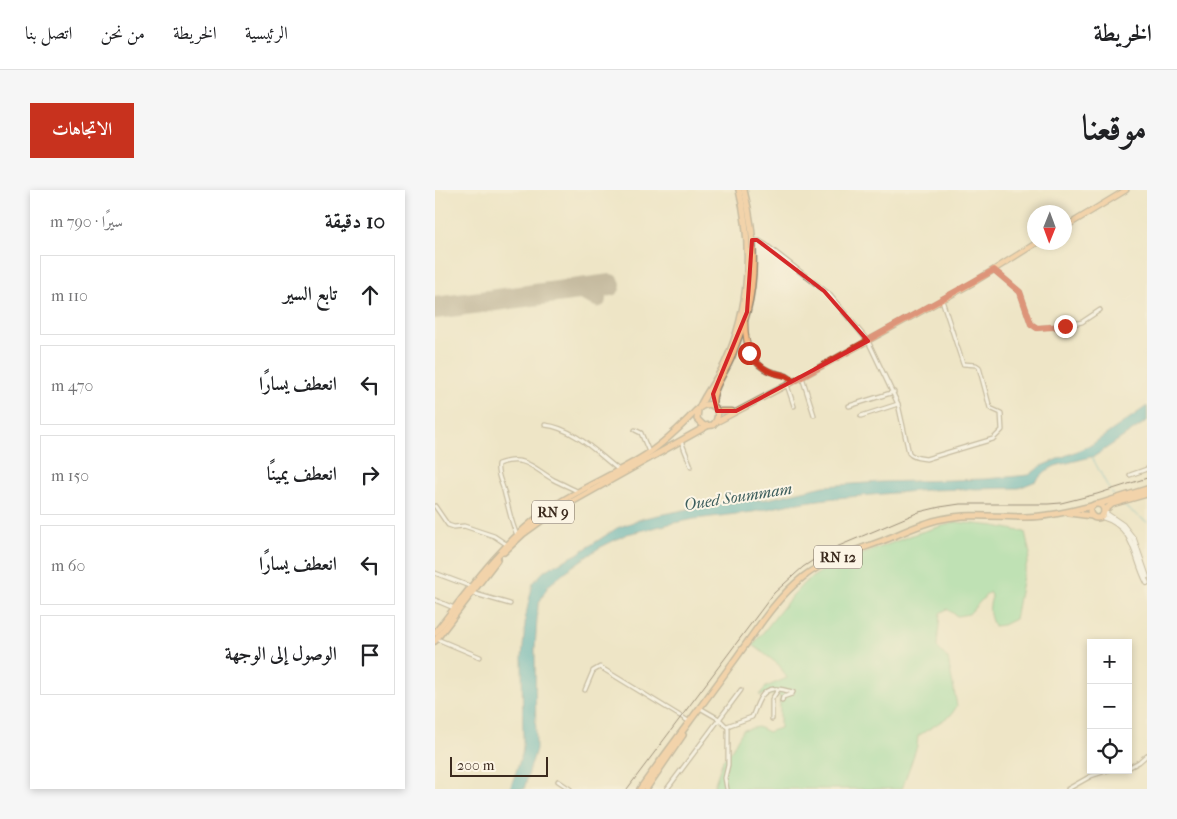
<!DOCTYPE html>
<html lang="ar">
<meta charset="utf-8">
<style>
body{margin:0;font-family:"IM FELL French Canon",Amiri,serif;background:#f6f6f6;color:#202124;direction:rtl}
.controls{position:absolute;right:15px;bottom:15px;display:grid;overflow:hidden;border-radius:0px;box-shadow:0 2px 8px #0003}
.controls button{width:45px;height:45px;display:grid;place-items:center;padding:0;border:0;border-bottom:1px solid #e0e0e0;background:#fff;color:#202124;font:25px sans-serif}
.compass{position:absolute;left:592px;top:15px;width:45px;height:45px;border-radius:50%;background:#fff;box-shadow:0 2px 8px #0003;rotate:181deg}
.scale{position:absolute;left:15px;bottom:12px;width:98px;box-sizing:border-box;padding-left:5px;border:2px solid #3b2a1e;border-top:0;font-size:14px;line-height:18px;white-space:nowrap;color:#3b2a1e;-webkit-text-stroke:4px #fcf5e5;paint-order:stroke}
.stop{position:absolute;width:15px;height:15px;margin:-11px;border:4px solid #c8321e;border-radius:50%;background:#fff}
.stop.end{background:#c8321e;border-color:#fff;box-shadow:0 1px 5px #0008}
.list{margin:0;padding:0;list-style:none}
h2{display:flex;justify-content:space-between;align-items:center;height:65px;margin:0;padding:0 20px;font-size:21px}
h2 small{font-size:16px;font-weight:400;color:#757577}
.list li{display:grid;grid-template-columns:32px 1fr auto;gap:15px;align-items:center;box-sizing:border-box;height:80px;margin:0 10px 10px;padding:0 10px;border:1px solid #e0e0e0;border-radius:0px}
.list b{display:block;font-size:19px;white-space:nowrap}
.list em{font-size:16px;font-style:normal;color:#757577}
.icon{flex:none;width:28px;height:28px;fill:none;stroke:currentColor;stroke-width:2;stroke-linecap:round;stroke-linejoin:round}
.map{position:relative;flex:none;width:712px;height:599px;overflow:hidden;direction:ltr;border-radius:0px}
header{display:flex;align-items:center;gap:30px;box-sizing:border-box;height:70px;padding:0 25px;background:#fff;border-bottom:1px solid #e0e0e0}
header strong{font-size:24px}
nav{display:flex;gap:28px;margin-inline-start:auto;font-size:18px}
.intro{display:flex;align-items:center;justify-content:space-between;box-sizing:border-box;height:120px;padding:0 30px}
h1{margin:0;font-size:35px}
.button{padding:12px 22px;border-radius:0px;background:#c8321e;color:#fff;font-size:18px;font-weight:700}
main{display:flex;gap:30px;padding:0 30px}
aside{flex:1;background:#fff;border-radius:0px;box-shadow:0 2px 8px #0003}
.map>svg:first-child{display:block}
.green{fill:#86db9e;stroke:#60825e}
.water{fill:#3aa9b8;stroke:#3a6a6b}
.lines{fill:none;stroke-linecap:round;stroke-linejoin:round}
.stream{stroke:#3aa9b8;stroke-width:1}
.taxiway{stroke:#948872;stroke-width:9}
.runway{stroke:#948872;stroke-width:22}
.minor-casing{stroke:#948872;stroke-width:5.5}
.tertiary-casing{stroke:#948872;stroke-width:6}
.primary-casing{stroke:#948872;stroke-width:7}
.trunk-casing{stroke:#948872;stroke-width:8}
.minor{stroke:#fff;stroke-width:3}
.tertiary{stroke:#fff;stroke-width:4}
.primary{stroke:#f7bd88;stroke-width:4.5}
.trunk{stroke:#f7bd88;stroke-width:5}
.rail{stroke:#3b2a1e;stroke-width:1}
.route{stroke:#c8321e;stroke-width:6}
.marked{fill:none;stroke:#d62828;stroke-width:4;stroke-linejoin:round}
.labels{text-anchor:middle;stroke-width:4;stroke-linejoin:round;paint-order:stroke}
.shield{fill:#fcf5e5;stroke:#75675a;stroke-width:1}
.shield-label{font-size:14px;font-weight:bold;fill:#3b2a1e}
.water-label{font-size:16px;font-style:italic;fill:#3b5d5c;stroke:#fcf5e5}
</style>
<header>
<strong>الخريطة</strong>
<nav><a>الرئيسية</a><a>الخريطة</a><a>من نحن</a><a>اتصل بنا</a></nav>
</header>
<div class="intro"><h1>موقعنا</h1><a class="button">الاتجاهات</a></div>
<main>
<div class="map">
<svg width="712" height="599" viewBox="0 0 712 599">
<rect width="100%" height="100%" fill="#fcf5e5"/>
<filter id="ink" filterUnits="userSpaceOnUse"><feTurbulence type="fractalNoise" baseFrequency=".02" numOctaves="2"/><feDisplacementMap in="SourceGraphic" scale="10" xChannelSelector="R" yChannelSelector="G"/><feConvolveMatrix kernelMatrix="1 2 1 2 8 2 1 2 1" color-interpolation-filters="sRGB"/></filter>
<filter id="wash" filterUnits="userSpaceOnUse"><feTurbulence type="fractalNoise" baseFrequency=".0096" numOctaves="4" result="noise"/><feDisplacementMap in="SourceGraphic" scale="20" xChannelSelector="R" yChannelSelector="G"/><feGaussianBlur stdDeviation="1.12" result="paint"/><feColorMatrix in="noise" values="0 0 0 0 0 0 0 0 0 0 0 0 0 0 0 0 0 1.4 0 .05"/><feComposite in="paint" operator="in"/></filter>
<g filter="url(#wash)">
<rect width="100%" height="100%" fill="#eee5c6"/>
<path class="green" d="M521 332 560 336 590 342 595 364 588 386 580 429 568 435 559 436C554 425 553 418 557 407L554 402 534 424 522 426 512 419 505 423 502 457 513 469 522 516 516 525 483 546 482 556 467 599H278L288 570 297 559 308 540 323 537 333 542 345 538V505H324L331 497 352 488 344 475 318 455 358 405 369 393 391 378 483 343Z"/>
<path class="water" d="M712 216V231L660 266 620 276 611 281 601 291 584 298 493 300 391 309 356 314 318 322 260 329 239 333 192 344 164 358 138 376 113 396 103 415 100 458 101 559 89 599H75L87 564 88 555 87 468 91 424 98 393 110 380 142 364 182 338 209 328 278 314 333 309 389 296 446 292 550 289 594 285 606 276 656 255Z"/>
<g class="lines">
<g class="stream">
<path d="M657 267 674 299"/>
<path d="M676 302 679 305"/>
<path d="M686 314 712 332"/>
</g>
<path class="taxiway" d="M134 101 163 113 166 112 168 101 167 96"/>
<path class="runway" d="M0 118 175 95"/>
</g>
</g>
<g filter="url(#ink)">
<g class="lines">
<g class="minor-casing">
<g id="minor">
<path d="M317 50 324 51 331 55 394 104 433 151 463 214 474 263C478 268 485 268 491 269L558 249 567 240 566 223 555 218 544 177 541 175 528 174 507 110"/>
<path d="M559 80 585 102 596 134 602 138 629 136 647 132 665 120"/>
<path d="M367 187 379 225"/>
<path d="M352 195 359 216"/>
<path d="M414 216 459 202"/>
<path d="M426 226 463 214"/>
<path d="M110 235C139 238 162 263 184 280"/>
<path d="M200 240 206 243 214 262"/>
<path d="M246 251 256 276"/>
<path d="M695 285 712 279"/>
<path d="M0 316 13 335 19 337 29 336 59 346 71 354"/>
<path d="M82 345C76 332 74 319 70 305 68 294 61 285 63 274 89 264 98 278 119 290 127 294 136 298 144 302"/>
<path d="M0 383 37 397"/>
<path d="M37 403 75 414"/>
<path d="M0 410 19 418"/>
<path d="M2 449 45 467"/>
<path d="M150 500 158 481 165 477 255 532"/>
<path d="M265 518 284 529 293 538V575L290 588 292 599"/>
<path d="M337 529V509L343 500"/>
<path d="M292 536 317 527C321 518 325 500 338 499 344 498 352 501 358 502L357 504 348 507 347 511"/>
<path d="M693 578 704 572 712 565"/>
<path d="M123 591 135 599"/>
<path d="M232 599 306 500"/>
<path d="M633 599 656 586 674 580"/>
</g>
</g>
<g class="tertiary-casing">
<g id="tertiary">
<path d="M669 322 688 335 699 349 712 387"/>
<path d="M667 327C701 337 698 367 712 393"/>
</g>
</g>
<g class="primary-casing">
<g id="primary">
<path d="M630 37 691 0"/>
<path d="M310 132C310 154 315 177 340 183 348 185 353 185 358 192"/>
<path d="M282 221H297"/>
<path d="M280 233 367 187 536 94 603 52"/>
</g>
</g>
<g class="trunk-casing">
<g id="trunk">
<path d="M265 216C272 201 283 188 290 173 315 119 318 57 304 0"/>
<path d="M278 216C276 199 291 182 297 166 302 152 308 137 312 122 322 83 319 39 309 0"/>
<circle cx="662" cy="321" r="7"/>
<path d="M664 314 712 299"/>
<path d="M669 321 677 314 712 304"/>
<path d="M634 323 657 326"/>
<path d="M69 362 88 344 117 323 272 236"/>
<path d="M0 443C34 400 65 355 110 322 139 301 175 287 206 268 224 257 238 244 253 229 257 225 264 216 270 215 283 212 286 227 278 235L269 236 262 229 263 220"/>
<path d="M0 451 62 370"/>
<path d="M205 599C236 556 268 514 299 471 320 442 340 409 368 387 391 369 420 361 447 351 467 343 486 333 507 329 534 323 562 327 590 327 613 327 634 321 657 316"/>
<path d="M211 599 248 545"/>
</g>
</g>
<use href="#minor" class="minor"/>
<use href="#tertiary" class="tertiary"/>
<use href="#primary" class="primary"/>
<use href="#trunk" class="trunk"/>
<path class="rail" d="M192 599 339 403 368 377 392 361 484 322 505 317 525 314H613L626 313 662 304 712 288"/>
</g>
</g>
<g class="lines" filter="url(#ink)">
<path class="route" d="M314 163C319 171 327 178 336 182 344 185 353 184 358 192L559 80 585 102 596 134 602 138 630 136"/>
</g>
<path d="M0 0H712V599H0ZM317 50H322L389 101 433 151 301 221H282L278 204 312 122Z" fill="#eee5c6" fill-opacity=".55" fill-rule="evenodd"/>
<path class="marked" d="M317 50H322L389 101 433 151 301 221H282L278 204 312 122Z"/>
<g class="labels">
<g class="shield">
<rect x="97" y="310.5" width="42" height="23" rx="4"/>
<rect x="379" y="355.5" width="48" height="23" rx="4"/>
</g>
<g class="shield-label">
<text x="118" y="327">RN 9</text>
<text x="403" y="372">RN 12</text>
</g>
<g class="water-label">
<text transform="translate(303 306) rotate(-9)" y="6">Oued Soummam</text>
</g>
</g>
</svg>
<div class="controls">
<button>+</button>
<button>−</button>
<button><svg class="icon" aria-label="locate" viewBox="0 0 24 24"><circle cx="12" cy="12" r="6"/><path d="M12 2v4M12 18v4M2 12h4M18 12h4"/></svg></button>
</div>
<svg class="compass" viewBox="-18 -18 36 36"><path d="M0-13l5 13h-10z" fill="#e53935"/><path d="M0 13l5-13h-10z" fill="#757577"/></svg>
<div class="scale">200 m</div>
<div class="stop" style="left:314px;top:163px"></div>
<div class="stop end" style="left:630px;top:136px"></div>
</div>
<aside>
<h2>10 دقيقة<small>سيرًا · 790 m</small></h2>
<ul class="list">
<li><svg class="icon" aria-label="ahead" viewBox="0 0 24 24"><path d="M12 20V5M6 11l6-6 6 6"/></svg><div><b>تابع السير</b></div><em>110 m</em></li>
<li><svg class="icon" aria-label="left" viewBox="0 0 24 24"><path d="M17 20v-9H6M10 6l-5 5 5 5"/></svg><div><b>انعطف يسارًا</b></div><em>470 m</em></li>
<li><svg class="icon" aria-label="right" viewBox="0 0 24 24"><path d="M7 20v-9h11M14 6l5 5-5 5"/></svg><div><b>انعطف يمينًا</b></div><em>150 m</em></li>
<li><svg class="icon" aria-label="left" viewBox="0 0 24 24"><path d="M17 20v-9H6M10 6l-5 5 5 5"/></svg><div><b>انعطف يسارًا</b></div><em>60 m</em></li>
<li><svg class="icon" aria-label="arrive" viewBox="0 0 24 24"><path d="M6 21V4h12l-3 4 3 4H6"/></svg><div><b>الوصول إلى الوجهة</b></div></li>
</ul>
</aside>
</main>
